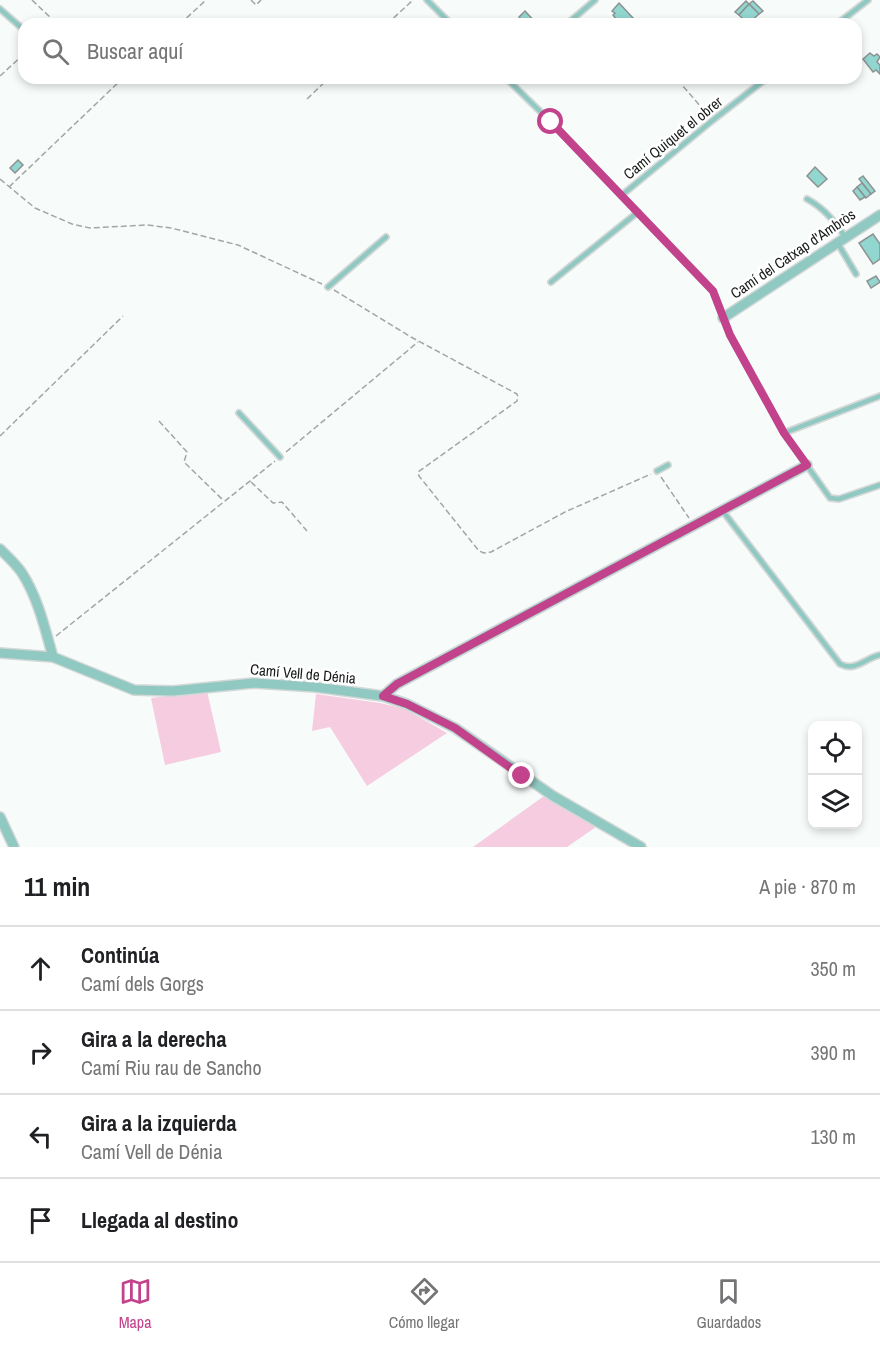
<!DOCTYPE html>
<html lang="es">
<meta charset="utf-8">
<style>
body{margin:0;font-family:"Archivo Narrow",sans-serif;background:#f2f2f2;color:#202124}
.controls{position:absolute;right:18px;bottom:18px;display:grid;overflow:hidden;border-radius:12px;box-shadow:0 3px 9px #0003}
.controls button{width:54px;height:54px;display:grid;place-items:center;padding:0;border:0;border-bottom:2px solid #e0e0e0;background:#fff;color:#202124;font:30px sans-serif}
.stop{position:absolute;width:18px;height:18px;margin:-14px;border:4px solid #c2428c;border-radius:50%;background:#fff}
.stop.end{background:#c2428c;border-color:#fff;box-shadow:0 2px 6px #0008}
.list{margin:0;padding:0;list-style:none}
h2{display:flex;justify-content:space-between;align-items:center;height:78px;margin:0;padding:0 24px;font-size:26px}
h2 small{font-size:20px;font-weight:400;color:#757577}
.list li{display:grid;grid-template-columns:39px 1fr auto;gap:18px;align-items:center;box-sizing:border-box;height:84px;padding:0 24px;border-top:2px solid #e0e0e0}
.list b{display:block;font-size:22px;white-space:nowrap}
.list p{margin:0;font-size:20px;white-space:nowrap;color:#757577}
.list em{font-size:20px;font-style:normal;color:#757577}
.icon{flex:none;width:33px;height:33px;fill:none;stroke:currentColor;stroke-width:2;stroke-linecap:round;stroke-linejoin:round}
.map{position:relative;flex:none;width:880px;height:847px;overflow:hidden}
.search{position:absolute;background:#fff;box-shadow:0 3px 9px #0003;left:18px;right:18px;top:18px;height:66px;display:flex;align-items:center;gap:15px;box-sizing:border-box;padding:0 21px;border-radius:18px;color:#757577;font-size:22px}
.sheet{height:414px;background:#fff}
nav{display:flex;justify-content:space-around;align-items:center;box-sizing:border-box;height:84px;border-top:2px solid #e0e0e0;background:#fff;font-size:16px;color:#757577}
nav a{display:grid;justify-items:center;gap:3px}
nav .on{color:#c2428c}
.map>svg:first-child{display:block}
.green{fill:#f6cce0}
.building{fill:#91d6cf;stroke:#8d9291;stroke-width:1.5}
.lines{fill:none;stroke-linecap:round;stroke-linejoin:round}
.service-casing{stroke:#d3d8d7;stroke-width:8}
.minor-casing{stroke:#d3d8d7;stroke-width:12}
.path{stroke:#a2a6a5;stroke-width:1.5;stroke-dasharray:6 3;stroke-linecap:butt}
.service{stroke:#90c8c2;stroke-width:4.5}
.minor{stroke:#90c8c2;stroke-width:9}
.route{stroke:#c2428c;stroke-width:8}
.labels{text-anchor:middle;stroke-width:5;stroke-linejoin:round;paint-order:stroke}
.street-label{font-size:15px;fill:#191b1b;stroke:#fff}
</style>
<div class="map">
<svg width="880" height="847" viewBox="0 0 880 847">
<rect width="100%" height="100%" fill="#f7fcfb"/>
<g class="green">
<path d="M207 691 221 752 165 765 151 698Z"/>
<path d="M316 694 380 703 405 709 447 733 367 786 330 727 312 731Z"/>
<path d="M544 796 596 827 567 847H473Z"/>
</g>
<g class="building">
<path d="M746 1 749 4 739 15 735 12Z"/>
<path d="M753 1 763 11 759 14 749 4Z"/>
<path d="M619 3 633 18 629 22 631 24H620L613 15 615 13 612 11Z"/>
<path d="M749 4 759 14 748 24 739 15Z"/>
<path d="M525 11 537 24H525L519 17Z"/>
<path d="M870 53 874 56 877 54 880 57 877 62 880 65V74L876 70 873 72 863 59Z"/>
<path d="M18 160 23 165 15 173 10 168Z"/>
<path d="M815 167 827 179 818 187 807 176Z"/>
<path d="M863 176 875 191 871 194 859 179Z"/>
<path d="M862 183 871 194 866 198 857 187Z"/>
<path d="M857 187 865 197 860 200 853 191Z"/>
<path d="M873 234 880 244V259L873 264 859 243Z"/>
<path d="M876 276 880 282 871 288 867 281Z"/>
</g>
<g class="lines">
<g class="service-casing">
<g id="service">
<path d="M427 0 451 24"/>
<path d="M0 9 24 30"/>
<path d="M567 24 595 0"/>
<path d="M837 24 868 0"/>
<path d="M506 78 551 122 713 291 730 335 784 433 830 498 839 499 880 485"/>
<path d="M622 195 713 120 767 78"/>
<path d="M807 199C824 208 835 221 845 237"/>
<path d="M837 242 856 274"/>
<path d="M551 282 638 212"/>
<path d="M328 287 386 237"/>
<path d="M239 413 280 457"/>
<path d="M784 433 880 396"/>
<path d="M657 471 668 465"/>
<path d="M722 510 840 664C856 672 865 658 880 655"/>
</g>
</g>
<g class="minor-casing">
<g id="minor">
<path d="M723 318 880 215"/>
<path d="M0 549C8 557 16 564 22 573 38 598 45 629 53 657"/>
<path d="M0 653 53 657 134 690 173 691 254 683 315 687 383 696 407 704 455 728 553 796 641 847"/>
<path d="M383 696 397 684 807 465"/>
<path d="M0 817 14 847"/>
</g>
</g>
<g class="path">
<path d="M32 0 53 20V24"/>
<path d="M251 0 256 5 261 0"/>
<path d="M180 24 206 0"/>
<path d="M387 24 413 0"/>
<path d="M0 76 24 54"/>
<path d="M682 78V85L708 115"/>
<path d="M307 99 329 78"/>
<path d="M0 179 35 208 72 224 90 228 147 225 171 228 238 245 322 284"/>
<path d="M9 187 123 78"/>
<path d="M334 290 411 337 517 394 518 397 517 401 418 472 419 476 479 551 484 553 491 552 565 512 651 474"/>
<path d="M159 421 187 452 184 462 224 501"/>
<path d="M0 436 123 316"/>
<path d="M286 452 418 342"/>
<path d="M661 477 689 518"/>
<path d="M251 482 273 503 282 502 307 531"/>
<path d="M56 636 275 461"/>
</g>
<use href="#service" class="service"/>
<use href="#minor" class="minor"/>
</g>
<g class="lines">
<path class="route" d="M522 776 455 728 407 704 383 696 397 684 807 465 784 433 730 335 713 291 551 122"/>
</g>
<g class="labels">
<g class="street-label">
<text transform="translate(673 138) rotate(-39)" y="5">Camí Quiquet el obrer</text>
<text transform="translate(793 254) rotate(-34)" y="5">Camí del Catxap d'Ambròs</text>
<text transform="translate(303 674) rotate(5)" y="5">Camí Vell de Dénia</text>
</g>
</g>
</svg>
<div class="controls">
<button><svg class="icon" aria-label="locate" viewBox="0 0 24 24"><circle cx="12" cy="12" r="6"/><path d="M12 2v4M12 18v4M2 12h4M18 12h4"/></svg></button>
<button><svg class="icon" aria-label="layers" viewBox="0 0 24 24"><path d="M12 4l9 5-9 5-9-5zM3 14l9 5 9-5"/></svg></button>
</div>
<div class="stop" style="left:551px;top:122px"></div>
<div class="stop end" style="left:522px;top:776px"></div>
<div class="search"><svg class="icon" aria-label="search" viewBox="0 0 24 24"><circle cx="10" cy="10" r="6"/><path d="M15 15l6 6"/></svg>Buscar aquí</div>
</div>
<section class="sheet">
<h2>11 min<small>A pie · 870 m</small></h2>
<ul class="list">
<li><svg class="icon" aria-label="ahead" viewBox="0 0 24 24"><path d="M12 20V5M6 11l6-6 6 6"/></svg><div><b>Continúa</b><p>Camí dels Gorgs</p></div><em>350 m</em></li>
<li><svg class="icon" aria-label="right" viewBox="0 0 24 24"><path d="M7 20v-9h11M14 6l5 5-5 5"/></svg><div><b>Gira a la derecha</b><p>Camí Riu rau de Sancho</p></div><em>390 m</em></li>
<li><svg class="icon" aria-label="left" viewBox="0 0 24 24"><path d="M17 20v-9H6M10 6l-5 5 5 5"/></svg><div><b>Gira a la izquierda</b><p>Camí Vell de Dénia</p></div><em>130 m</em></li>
<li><svg class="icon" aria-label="arrive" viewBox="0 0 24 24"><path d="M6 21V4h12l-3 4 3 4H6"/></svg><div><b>Llegada al destino</b></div></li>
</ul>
</section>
<nav>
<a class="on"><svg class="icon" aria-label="map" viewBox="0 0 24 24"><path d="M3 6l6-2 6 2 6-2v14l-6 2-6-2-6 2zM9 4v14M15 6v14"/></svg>Mapa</a>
<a><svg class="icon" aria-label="directions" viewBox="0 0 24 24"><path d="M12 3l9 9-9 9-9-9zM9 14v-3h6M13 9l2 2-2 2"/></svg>Cómo llegar</a>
<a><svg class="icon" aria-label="saved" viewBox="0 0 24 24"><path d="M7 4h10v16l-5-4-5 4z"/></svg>Guardados</a>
</nav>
